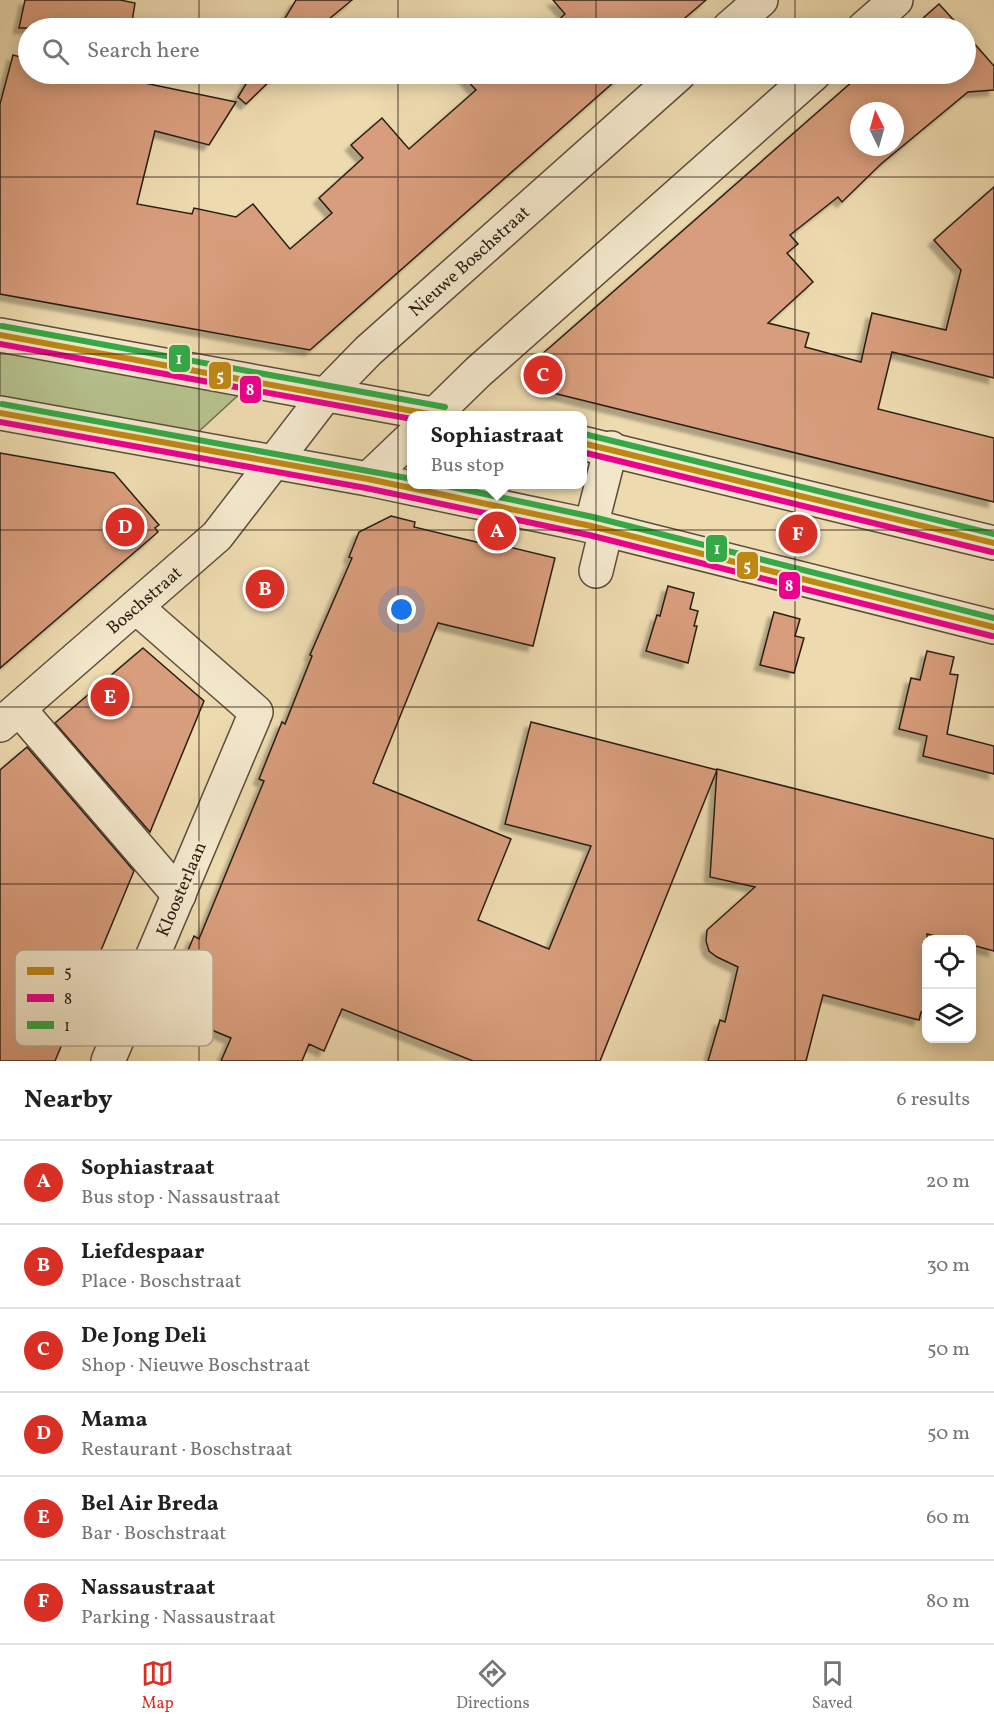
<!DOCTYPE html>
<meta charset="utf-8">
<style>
body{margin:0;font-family:Vollkorn,serif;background:#f6f6f6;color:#202124}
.controls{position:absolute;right:18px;bottom:18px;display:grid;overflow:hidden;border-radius:12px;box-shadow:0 3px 15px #0003}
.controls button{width:54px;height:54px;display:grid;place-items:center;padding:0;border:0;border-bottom:2px solid #e0e0e0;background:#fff;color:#202124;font:30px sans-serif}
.compass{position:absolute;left:850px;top:102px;width:54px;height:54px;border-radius:50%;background:#fff;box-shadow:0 3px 15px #0003;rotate:355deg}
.you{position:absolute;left:402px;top:610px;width:21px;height:21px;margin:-15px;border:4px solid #fff;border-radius:50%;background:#1a73e8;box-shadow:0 0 0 9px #1a73e833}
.badge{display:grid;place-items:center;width:39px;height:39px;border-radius:50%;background:#d93025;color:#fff;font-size:20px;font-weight:700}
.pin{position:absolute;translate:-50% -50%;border:3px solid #fff;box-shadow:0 2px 6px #0006}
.popup{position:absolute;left:407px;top:411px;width:180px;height:78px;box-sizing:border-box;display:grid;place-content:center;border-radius:12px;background:#fff;filter:drop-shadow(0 2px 4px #0005);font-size:20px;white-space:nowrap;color:#757577}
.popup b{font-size:22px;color:#202124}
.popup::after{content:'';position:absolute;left:50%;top:100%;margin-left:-12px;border:12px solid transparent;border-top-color:#fff}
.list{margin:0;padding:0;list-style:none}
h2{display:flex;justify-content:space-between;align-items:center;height:78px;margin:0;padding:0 24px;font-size:26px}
h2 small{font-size:20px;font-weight:400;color:#757577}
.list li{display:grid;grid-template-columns:39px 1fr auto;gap:18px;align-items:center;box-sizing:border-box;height:84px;padding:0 24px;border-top:2px solid #e0e0e0}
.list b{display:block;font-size:22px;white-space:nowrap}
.list p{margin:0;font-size:20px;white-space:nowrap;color:#757577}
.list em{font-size:20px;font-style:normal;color:#757577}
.icon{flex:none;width:33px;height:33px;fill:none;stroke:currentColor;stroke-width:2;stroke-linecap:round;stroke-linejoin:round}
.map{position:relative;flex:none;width:994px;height:1061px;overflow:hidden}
.search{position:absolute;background:#fff;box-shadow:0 3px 15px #0003;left:18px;right:18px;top:18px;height:66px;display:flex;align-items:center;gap:15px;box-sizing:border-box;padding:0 21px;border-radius:33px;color:#757577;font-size:22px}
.sheet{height:582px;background:#fff}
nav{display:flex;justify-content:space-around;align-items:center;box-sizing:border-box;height:84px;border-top:2px solid #e0e0e0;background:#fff;font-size:16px;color:#757577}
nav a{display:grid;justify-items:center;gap:3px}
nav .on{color:#d93025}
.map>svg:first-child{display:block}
.green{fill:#b5c08c;stroke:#706f50;stroke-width:1.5}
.building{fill:#d89d7c;stroke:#2b1e14;stroke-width:1.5;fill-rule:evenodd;filter:url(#shadow)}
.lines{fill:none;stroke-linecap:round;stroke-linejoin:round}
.minor-casing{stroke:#5c4d3b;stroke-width:36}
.minor{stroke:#f3e7cb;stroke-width:33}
.bus-1-casing{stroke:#f3e7cb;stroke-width:10}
.bus-2-casing{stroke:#f3e7cb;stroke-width:10}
.bus-3-casing{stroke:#f3e7cb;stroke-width:10}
.bus-1{stroke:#be8815;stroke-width:6}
.bus-2{stroke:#ec008c;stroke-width:6}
.bus-3{stroke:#34a945;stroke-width:6}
.grid{fill:none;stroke:#2b1e14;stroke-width:1.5;stroke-opacity:0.55}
.labels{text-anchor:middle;stroke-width:6;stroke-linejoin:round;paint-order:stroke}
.street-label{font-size:18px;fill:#2b1e14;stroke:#f3e7cb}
.key{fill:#f3e7cb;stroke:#b7ab94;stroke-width:1.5}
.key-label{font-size:16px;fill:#2b1e14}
.line-badge{stroke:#f3e7cb;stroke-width:2}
.badge-label{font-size:16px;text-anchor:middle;font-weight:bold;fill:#fff}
</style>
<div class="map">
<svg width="994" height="1061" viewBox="0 0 994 1061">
<defs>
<filter id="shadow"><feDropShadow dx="-5.5" dy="5.5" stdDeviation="1.5" flood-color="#0004"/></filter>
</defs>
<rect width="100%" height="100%" fill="#eddaaf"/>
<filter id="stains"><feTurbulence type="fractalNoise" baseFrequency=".00333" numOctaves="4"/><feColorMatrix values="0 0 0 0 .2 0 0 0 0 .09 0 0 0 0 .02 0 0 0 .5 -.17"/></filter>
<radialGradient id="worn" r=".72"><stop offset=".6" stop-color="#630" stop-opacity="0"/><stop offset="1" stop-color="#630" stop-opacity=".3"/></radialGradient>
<path class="green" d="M0 344 246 388 194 436 0 402Z"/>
<g class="building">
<path d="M25 0H120L135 3 131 28H19Z"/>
<path d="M296 0H352L318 28H279Z"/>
<path d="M553 0H706L673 28H550L565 14Z"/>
<path d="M939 4 961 28H912Z"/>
<path d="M966 34 994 66V90L968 92 881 164 842 202 838 197 790 235 798 244 787 253 813 282 768 323 809 333 805 347 861 362 872 313 946 330 961 270 934 240 994 187V378L892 352 878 409 994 438V502L541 390 532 363 861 74H966ZM859 111H895V147H859Z"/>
<path d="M13 55 28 59V74H101L236 102 209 145 155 131 137 204 192 214 194 208 236 217 253 204 290 249 332 213 319 198 363 158 351 145 382 118 409 149 476 90 461 74H623L310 350 0 294V104Z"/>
<path d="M252 74H277L246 104 238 97Z"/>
<path d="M0 453 114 473 159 525 155 528 158 532 0 668Z"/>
<path d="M391 516 415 522 414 527 497 547V544L555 558 533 646 438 623 373 783 511 839 478 920 549 949 591 846 505 824 531 722 717 770 600 1061H473L342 1009 324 1051 309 1044 302 1061H221L231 1038 168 1012 175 996 170 994 194 936 199 939 264 781 259 779 282 722 285 724 312 656 310 655 352 558 349 557 359 532Z"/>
<path d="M668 586 694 593 690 609 698 611 694 626H697L688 663 646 651 657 615 660 616Z"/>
<path d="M774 612 800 619 795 636 804 638 794 673 760 665Z"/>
<path d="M143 648 204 701 150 832 55 723Z"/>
<path d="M927 651 954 657 950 674 958 675 947 734 994 746V774L923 756 927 736 899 729 911 678 920 680Z"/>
<path d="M27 747 134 871 55 1061H0V770Z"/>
<path d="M717 769 994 839V951L972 945V939H949L927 934V1013L921 1012 919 1020 823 995 806 1061H708L720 1020 725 1022 738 967 717 957 709 951 706 941 707 930 755 887 710 877Z"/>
</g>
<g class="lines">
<g class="minor-casing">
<g id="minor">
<path d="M729 28 761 0"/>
<path d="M864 28 896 0"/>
<path d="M0 335 443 416"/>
<path d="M0 413 368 479 591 526 994 627"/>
<path d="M433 416 478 372 814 74"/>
<path d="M582 443 994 543"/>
<path d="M368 479 412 437"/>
<path d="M591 526 611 448"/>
<path d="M596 571 606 530"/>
<path d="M136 607 256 712"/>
<path d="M19 709 179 895"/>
<path d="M0 725 217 536 327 393 368 351 679 74"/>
<path d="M108 1061 254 717"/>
</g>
</g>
<use href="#minor" class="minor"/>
<g class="bus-1-casing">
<g id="bus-1">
<path d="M0 335 440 416"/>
<path d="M0 413 368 479 591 526 994 627"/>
<path d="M582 443 994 543"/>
</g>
</g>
<g class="bus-2-casing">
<g id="bus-2">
<path d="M0 344 412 419"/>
<path d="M0 422 366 488 589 535 992 636"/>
<path d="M582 452 992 552"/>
</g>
</g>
<g class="bus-3-casing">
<g id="bus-3">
<path d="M2 326 445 407"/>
<path d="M2 404 412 479"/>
<path d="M584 434 994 534"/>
<path d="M438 484 593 517 994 618"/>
</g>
</g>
<use href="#bus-1" class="bus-1"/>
<use href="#bus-2" class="bus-2"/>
<use href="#bus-3" class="bus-3"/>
</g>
<path class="grid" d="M199 0V28M398 0V28M596 0V28M795 0V28M199 74V1061M398 74V1061M596 74V1061M795 74V1061M0 177H994M0 354H994M0 530H994M0 707H994M0 884H994"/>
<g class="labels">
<g class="street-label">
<text transform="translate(469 261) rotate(-42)" y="6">Nieuwe Boschstraat</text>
<text transform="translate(144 600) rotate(-41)" y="6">Boschstraat</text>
<text transform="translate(181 889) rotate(-67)" y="6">Kloosterlaan</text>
</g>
</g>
<rect x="15" y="950" width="198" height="96" rx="9" class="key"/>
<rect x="27" y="967" width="27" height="8" fill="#be8815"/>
<rect x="27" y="994" width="27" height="8" fill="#ec008c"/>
<rect x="27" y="1021" width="27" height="8" fill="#34a945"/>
<g class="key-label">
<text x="64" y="977">5</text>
<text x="64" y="1004">8</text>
<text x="64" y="1031">1</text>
</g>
<g class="line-badge">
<rect x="168" y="344" width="23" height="29" rx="6" fill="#34a945"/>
<rect x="208" y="361" width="24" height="29" rx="6" fill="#be8815"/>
<rect x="239" y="375" width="23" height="29" rx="6" fill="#ec008c"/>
<rect x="705" y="534" width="23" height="29" rx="6" fill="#34a945"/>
<rect x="736" y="551" width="23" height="29" rx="6" fill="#be8815"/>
<rect x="778" y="571" width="23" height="29" rx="6" fill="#ec008c"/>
</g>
<g class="badge-label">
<text x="179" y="364">1</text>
<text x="220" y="381">5</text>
<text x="250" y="395">8</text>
<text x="717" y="554">1</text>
<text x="747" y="571">5</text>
<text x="789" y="591">8</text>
</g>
<rect width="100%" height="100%" filter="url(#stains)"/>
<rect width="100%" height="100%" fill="url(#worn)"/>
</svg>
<div class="controls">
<button><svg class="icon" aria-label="locate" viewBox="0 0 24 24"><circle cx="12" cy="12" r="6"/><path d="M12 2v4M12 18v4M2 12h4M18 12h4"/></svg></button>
<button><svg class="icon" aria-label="layers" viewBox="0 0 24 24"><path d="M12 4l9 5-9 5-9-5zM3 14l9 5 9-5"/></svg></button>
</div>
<svg class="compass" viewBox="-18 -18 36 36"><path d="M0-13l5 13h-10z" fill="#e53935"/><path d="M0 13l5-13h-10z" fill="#757577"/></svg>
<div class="you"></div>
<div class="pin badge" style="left:497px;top:531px">A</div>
<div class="popup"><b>Sophiastraat</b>Bus stop</div>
<div class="pin badge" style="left:265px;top:589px">B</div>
<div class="pin badge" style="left:543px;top:375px">C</div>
<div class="pin badge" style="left:125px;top:527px">D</div>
<div class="pin badge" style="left:110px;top:697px">E</div>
<div class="pin badge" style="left:798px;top:534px">F</div>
<div class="search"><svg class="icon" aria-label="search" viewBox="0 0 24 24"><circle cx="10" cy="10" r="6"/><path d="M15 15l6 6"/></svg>Search here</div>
</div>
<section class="sheet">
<h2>Nearby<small>6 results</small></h2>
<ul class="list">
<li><span class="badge">A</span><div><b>Sophiastraat</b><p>Bus stop · Nassaustraat</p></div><em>20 m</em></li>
<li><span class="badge">B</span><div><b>Liefdespaar</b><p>Place · Boschstraat</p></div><em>30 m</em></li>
<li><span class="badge">C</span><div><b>De Jong Deli</b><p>Shop · Nieuwe Boschstraat</p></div><em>50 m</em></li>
<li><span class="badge">D</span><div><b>Mama</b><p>Restaurant · Boschstraat</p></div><em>50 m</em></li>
<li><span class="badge">E</span><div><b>Bel Air Breda</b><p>Bar · Boschstraat</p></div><em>60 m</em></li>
<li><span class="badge">F</span><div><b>Nassaustraat</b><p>Parking · Nassaustraat</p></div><em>80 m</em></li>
</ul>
</section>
<nav>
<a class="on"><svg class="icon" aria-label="map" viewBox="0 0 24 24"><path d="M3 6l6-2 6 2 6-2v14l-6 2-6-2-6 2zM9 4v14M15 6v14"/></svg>Map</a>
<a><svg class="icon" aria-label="directions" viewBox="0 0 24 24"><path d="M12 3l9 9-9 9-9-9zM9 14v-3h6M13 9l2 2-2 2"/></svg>Directions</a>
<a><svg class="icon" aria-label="saved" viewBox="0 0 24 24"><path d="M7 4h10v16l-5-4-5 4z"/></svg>Saved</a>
</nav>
